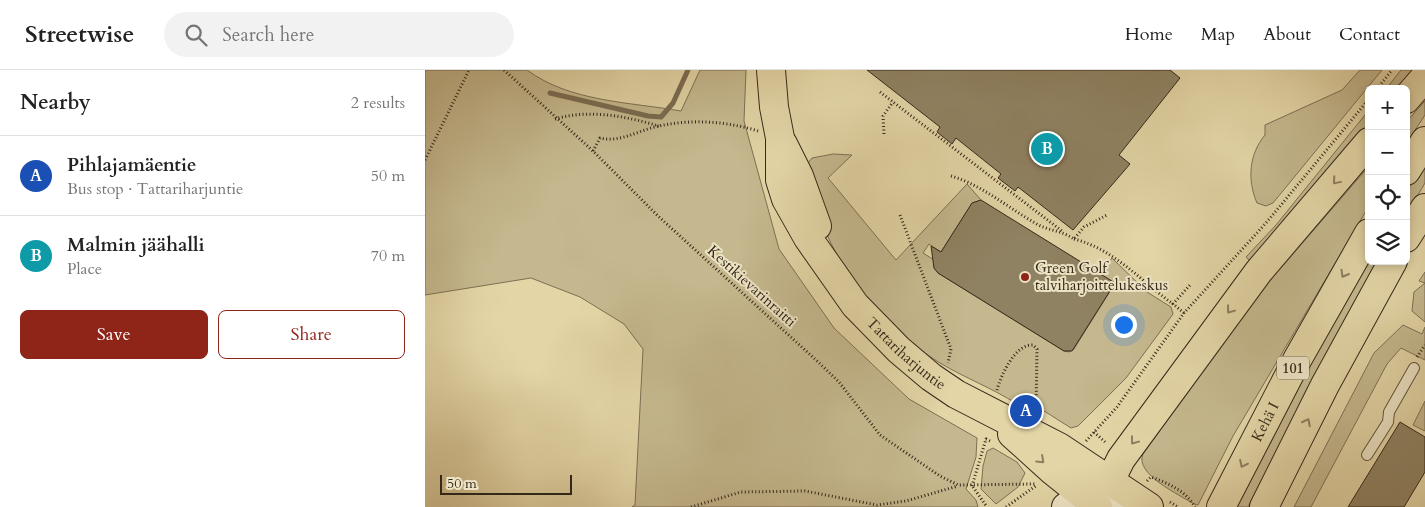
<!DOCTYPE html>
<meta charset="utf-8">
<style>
body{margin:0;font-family:Cardo,serif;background:#f2f2f2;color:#222}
.controls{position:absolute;right:15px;top:15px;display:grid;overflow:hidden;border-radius:8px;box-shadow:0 2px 8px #0003}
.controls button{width:45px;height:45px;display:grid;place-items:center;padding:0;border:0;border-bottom:1px solid #e0e0e0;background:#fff;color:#222;font:25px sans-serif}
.scale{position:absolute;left:15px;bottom:12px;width:132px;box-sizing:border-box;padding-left:5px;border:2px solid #342819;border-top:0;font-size:14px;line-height:18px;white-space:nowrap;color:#342819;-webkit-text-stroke:4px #ede4c5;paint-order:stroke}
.you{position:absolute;left:698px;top:254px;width:18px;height:18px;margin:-12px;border:4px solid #fff;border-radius:50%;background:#1a73e8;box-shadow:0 0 0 8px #1a73e833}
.badge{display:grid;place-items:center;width:32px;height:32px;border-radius:50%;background:#8f2418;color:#fff;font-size:16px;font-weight:700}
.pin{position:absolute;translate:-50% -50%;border:2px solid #fff;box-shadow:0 1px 5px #0006}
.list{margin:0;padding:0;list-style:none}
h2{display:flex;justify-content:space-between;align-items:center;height:65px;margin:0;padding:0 20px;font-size:21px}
h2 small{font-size:16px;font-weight:400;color:#767676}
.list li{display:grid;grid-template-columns:32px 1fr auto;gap:15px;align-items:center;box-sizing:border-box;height:80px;padding:0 20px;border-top:1px solid #e0e0e0}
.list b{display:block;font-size:19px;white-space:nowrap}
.list p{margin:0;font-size:16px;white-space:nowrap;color:#767676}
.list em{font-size:16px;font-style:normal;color:#767676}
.actions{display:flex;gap:10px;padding:15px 20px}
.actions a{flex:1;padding:11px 0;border:1px solid #8f2418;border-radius:8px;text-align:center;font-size:18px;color:#8f2418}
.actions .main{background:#8f2418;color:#fff}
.icon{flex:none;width:28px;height:28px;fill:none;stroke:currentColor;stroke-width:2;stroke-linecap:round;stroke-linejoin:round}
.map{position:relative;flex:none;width:1000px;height:437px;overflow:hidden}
header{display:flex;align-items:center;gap:30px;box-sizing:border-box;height:70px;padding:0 25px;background:#fff;border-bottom:1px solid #e0e0e0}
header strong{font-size:24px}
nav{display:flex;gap:28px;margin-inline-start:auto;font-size:18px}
.search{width:350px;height:45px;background:#f2f2f2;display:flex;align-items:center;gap:12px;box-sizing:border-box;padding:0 18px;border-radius:28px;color:#767676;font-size:19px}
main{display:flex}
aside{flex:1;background:#fff}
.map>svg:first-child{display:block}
.green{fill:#c5b88e;stroke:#7c7054}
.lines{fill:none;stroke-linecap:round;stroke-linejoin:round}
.stream{stroke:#7a6c51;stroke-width:5}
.building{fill:#8f8262;stroke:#342819}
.lane-casing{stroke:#60533c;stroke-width:12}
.secondary-casing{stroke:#342819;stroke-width:30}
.primary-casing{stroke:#342819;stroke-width:30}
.highway-casing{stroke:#342819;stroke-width:30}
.path{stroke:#342819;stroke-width:3;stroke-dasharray:1 2.5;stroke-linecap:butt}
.lane{stroke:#ede4c5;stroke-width:10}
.secondary{stroke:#ede4c5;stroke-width:28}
.primary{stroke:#e3d5a6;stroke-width:28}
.highway{stroke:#e3d5a6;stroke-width:28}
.oneway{stroke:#8c7e60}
.poi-dot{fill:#8f2418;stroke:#ede4c5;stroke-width:2}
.labels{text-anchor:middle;stroke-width:4;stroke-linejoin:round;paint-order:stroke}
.shield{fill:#ede4c5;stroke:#6c604d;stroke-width:1}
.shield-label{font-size:14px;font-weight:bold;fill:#342819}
.poi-label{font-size:15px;fill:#342819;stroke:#ede4c5;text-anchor:start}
.street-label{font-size:15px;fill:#342819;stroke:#ede4c5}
</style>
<header>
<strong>Streetwise</strong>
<div class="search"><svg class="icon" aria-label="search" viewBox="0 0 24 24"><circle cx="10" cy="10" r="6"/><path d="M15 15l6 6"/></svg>Search here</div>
<nav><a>Home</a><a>Map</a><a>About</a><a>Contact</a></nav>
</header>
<main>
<aside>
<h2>Nearby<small>2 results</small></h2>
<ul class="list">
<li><span class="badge" style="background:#1a4fb4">A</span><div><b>Pihlajamäentie</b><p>Bus stop · Tattariharjuntie</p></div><em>50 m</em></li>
<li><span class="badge" style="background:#0f9aa8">B</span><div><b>Malmin jäähalli</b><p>Place</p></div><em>70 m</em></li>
</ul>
<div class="actions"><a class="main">Save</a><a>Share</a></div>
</aside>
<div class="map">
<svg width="1000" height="437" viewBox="0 0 1000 437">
<rect width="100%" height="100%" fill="#e3d5a6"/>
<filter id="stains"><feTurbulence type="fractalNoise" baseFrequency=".004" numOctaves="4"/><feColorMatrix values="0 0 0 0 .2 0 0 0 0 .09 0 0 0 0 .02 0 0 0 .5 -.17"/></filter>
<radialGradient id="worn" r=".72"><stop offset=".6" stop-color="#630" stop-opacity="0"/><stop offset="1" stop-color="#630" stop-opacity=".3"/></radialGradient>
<g class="green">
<path d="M0 0H102C145 32 205 32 256 41L275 0H321L319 51 354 179 409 258 484 329 552 368 551 387 541 419 551 430 553 437H207L210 435 218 279 199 254 155 227 106 208 0 225Z"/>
<path d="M935 0H957L848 133 841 136 832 133C822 110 824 84 840 65V55L917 20Z"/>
<path d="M976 0H993L977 19H961Z"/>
<path d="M1000 31V45L981 74V52Z"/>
<path d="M944 40V58L850 169 825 191 821 187 851 155Z"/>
<path d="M408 84 427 85 403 108 471 190 542 114 556 130 547 133 516 182 504 174 498 183 511 191 509 198 513 203 639 281 644 282 649 279 687 218 675 204 687 188 722 222 746 237 748 244 701 308 653 356 646 358 597 327 592 334C567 318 540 308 515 293 459 259 412 202 392 138 388 124 385 108 382 94L387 88Z"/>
<path d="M1000 92V113L981 145V122Z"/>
<path d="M944 96V136L808 366 773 435 769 434C755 425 709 404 718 384L818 242Z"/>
<path d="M944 191H953L823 437H808L879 300Z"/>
<path d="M1000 202V252L987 241 989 222 1000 213 994 211Z"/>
<path d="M978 255 997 264 1000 257V290L976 278 962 294 886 437H869L949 283Z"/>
<path d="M1000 331V361L988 355Z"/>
<path d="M568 378 592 392 600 403 593 417 571 434 556 419 558 396 562 381Z"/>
</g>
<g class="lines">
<path class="stream" d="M125 23 223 46 236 47 248 33 263 0"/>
</g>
<g class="building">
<path d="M442 0H745L755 8 694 85 705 94 648 160 593 117 590 121 573 108 576 104 531 68 527 74 512 62 515 57Z"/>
<path d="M556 130 690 213 647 281H639L513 203 509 198 506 176 516 182 547 133Z"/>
<path d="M975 352 1000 367V402L979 437H923Z"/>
</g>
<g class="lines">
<g class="lane-casing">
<path id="lane" d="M942 385 963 352 964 342 989 298"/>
</g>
<g class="secondary-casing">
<path id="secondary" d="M641 437 659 424 685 411V437"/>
</g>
<g class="primary-casing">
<g id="primary">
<path id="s1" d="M346 0 349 37 355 68V110L361 129 383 168 430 235 474 280 506 307 531 324 634 377 724 437"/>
<path d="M358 74 374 106 392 156"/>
<path d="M587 364 628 401 673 437"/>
</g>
</g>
<g class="highway-casing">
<g id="highway">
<path d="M981 29 1000 7"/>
<path d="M981 101 1000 71"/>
<path d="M981 168 1000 138"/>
<path d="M685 411 696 389 834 201 944 72"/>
<path id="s2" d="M796 437 872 290 944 163"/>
<path d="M839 437 900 315 968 191"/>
</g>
</g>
<g class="path">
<path d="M79 0 168 81 233 146 391 290 414 312 455 365 515 406 533 415 610 414"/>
<path d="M952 19 967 0"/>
<path d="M455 22 637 161"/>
<path d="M130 49C164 39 200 46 234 56"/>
<path d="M459 64 458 46 468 32"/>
<path d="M168 81 175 68C195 73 214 60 234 56 266 49 301 51 333 61"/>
<path d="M0 90 44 0"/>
<path d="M526 106C557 115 582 137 610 153 623 161 636 160 649 169L659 157 682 145"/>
<path d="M475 145 526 279 523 293"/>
<path d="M649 169C689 179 716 211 748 234"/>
<path d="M759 243 748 234 765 215"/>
<path d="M992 287 1000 275"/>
<path d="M572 320C576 305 590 274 608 275L612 279 611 341"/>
<path d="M669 362 680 372"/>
<path d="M661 371 692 337 759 243 841 153 944 29"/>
<path d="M722 411 726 407C743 413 761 421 770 437"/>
<path d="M547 416 561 369 567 372"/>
<path d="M548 417 562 437"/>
<path d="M745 432 753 437"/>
<path d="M266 437 316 422 380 421 452 435 481 431 533 416"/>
<path d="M581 437 612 415"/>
</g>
<use href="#lane" class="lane"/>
<use href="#secondary" class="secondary"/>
<use href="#primary" class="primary"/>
<use href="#highway" class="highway"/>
</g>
<defs><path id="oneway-chevron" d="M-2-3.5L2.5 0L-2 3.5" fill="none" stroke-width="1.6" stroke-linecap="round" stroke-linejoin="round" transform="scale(1.25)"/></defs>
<g class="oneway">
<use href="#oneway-chevron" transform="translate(911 111) rotate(130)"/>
<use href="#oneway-chevron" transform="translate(919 204) rotate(120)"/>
<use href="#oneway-chevron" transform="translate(805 240) rotate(127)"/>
<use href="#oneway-chevron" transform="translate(882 352) rotate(-63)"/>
<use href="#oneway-chevron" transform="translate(709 371) rotate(127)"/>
<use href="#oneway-chevron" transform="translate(616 390) rotate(43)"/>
<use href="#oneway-chevron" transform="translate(818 394) rotate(116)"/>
</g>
<circle class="poi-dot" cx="600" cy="207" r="5"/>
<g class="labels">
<rect class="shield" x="852" y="286.5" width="32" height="23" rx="4"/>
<g class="shield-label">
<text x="868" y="303">101</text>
</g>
<g class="poi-label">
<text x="610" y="203">Green Golf<tspan x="610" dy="17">talviharjoittelukeskus</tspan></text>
</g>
<g class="street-label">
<text transform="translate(327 216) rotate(42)" y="5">Kestikievarinraitti</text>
<text dy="5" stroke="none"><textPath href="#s1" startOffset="328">Tattariharjuntie</textPath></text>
<text dy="5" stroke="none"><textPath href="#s2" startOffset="96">Kehä I</textPath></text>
</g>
</g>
<rect width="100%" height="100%" filter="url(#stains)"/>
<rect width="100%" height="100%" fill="url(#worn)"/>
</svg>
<div class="controls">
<button>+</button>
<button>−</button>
<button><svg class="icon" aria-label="locate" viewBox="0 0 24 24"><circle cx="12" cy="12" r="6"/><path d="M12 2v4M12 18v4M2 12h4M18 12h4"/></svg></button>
<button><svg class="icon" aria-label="layers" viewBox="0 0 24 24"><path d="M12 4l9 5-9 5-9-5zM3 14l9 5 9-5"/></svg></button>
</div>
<div class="scale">50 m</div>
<div class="you"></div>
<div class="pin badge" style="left:601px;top:341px;background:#1a4fb4">A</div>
<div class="pin badge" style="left:622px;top:79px;background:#0f9aa8">B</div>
</div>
</main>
